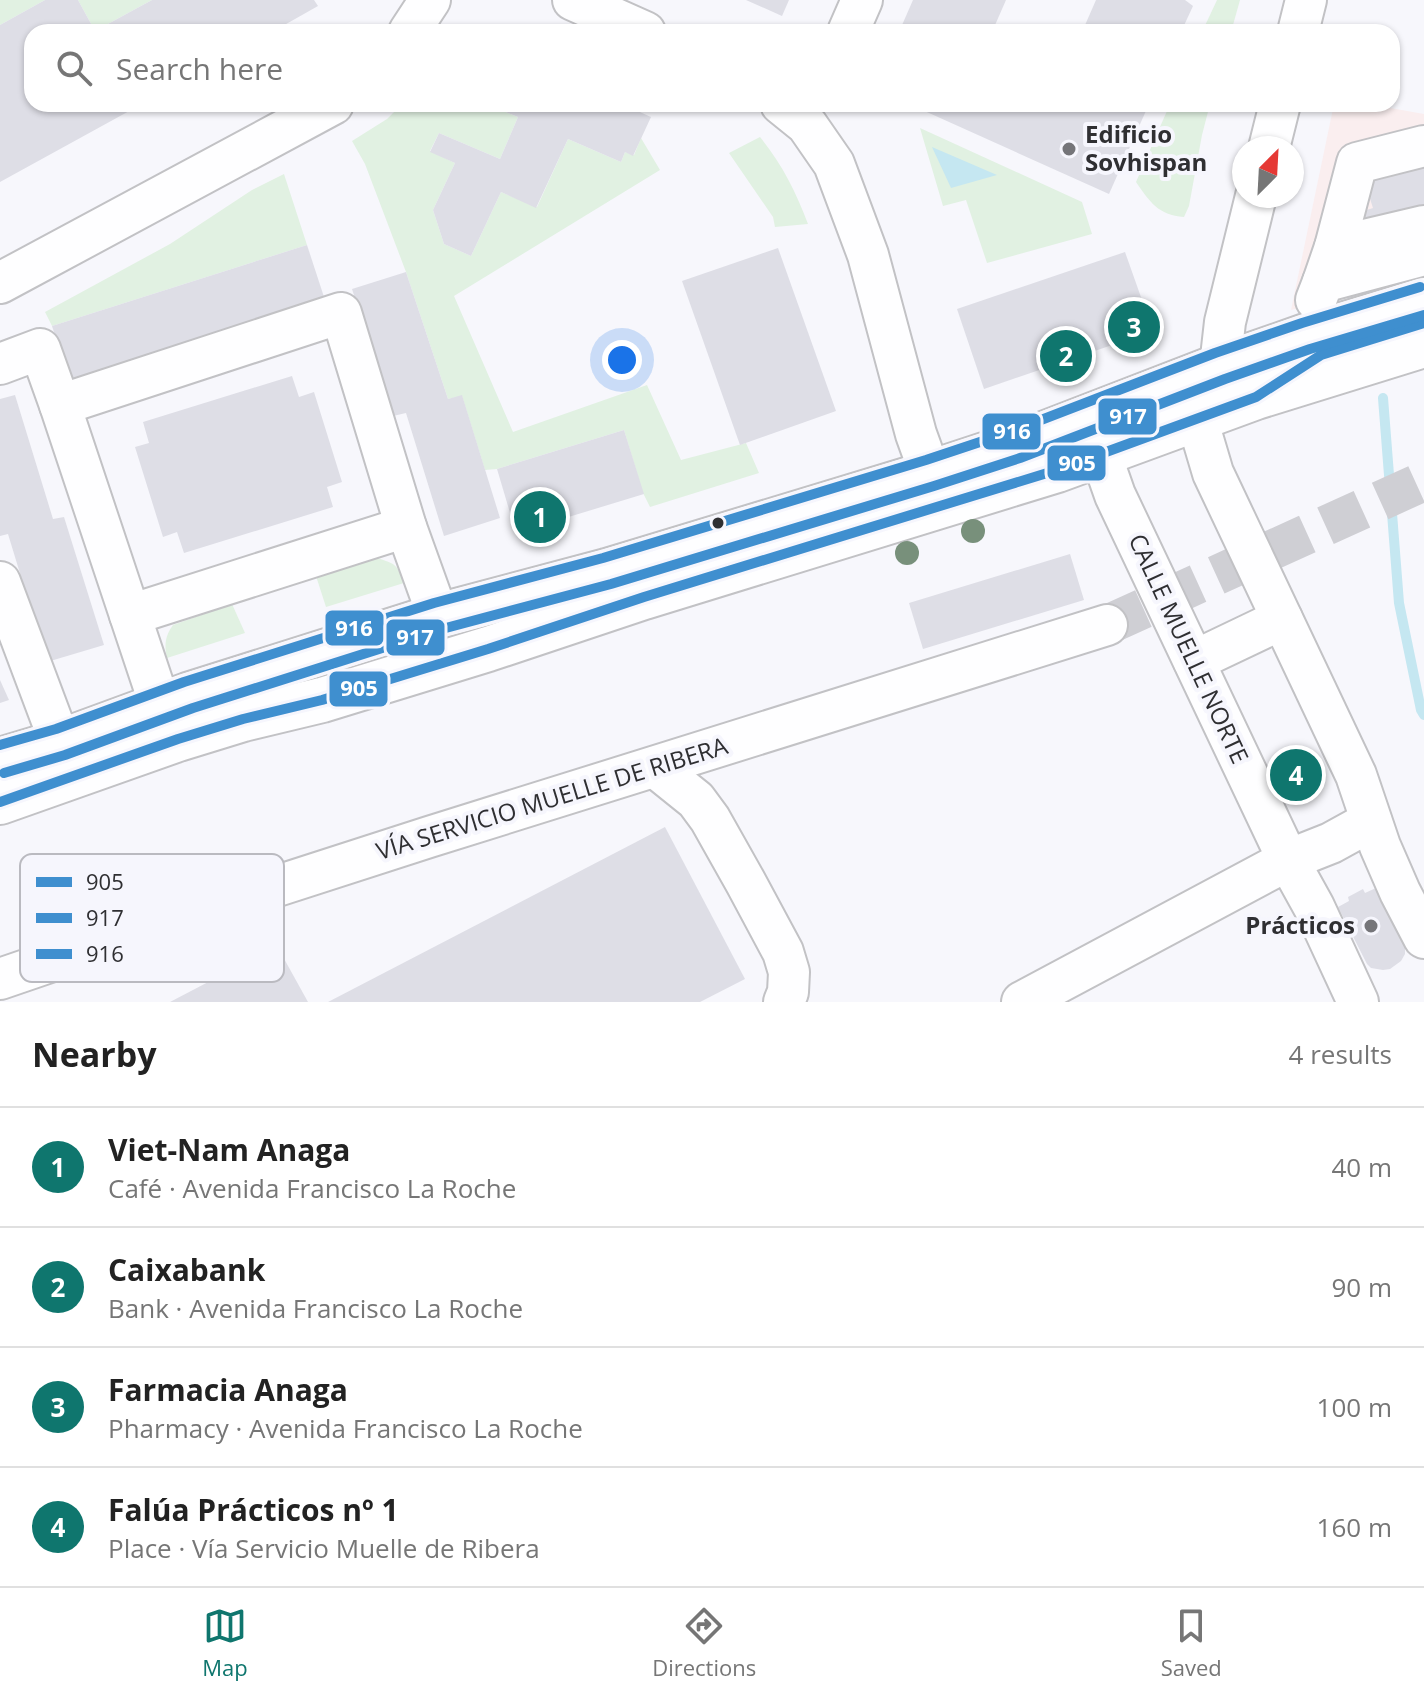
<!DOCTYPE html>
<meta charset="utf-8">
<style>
body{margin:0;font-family:"Open Sans",sans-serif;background:#f6f6f6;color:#222}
.compass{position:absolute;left:1232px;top:136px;width:72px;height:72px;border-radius:50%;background:#fff;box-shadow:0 2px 6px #0004;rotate:24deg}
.you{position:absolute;left:622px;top:360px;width:28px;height:28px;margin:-20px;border:6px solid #fff;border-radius:50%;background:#1a73e8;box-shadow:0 0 0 12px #1a73e833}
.badge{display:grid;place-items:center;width:52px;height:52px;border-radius:50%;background:#0f766e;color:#fff;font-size:26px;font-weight:700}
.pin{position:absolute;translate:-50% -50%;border:4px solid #fff;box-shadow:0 2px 8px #0006}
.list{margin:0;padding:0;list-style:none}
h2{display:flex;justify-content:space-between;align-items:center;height:104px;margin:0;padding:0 32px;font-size:34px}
h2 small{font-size:26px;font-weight:400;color:#767676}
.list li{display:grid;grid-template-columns:52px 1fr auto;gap:24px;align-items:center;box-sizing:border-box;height:120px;padding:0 32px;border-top:2px solid #e0e0e0}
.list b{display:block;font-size:30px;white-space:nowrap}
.list p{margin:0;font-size:26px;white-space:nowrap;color:#767676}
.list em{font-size:26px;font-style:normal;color:#767676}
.icon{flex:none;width:44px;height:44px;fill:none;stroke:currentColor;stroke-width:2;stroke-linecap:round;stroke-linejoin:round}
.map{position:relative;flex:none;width:1424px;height:1002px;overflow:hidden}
.search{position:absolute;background:#fff;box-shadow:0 2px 6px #0004;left:24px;right:24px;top:24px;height:88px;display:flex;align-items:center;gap:20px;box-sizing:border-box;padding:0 28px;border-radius:24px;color:#767676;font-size:30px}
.sheet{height:584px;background:#fff}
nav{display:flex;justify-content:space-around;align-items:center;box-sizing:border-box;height:112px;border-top:2px solid #e0e0e0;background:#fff;font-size:22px;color:#767676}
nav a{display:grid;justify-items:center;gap:4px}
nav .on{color:#0f766e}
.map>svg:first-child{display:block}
.commercial{fill:#faeeef}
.green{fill:#e1f1e2}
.water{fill:#c5e7f1}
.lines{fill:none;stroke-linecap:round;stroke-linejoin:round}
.stream{stroke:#c5e7f1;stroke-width:10}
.building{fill:#dedee6}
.minor-tunnel{stroke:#cfcfd4;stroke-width:40;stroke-dasharray:40 20;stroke-linecap:butt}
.minor-casing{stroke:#c2c2c5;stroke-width:44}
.major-casing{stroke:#c2c2c5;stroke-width:48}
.minor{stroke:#fefeff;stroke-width:40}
.major{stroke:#fefeff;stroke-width:44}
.bus-1-casing{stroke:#f6f6fd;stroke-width:16}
.bus-2-casing{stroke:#f6f6fd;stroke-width:16}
.bus-3-casing{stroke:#f6f6fd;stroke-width:16}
.bus-1{stroke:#3f8fcf;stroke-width:10}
.bus-2{stroke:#3f8fcf;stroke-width:10}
.bus-3{stroke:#3f8fcf;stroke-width:10}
.tree{fill:#78907b}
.poi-dot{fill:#757579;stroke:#f6f6fd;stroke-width:3}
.bus-dot{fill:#2f2f32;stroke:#f6f6fd;stroke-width:3}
.labels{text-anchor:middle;stroke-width:8;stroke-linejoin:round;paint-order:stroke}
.poi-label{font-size:24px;font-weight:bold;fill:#2f2f32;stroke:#f6f6fd;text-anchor:start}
.street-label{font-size:24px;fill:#2f2f32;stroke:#f6f6fd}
.key{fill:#f6f6fd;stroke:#babac0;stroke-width:2}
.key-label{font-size:22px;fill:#2f2f32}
.line-badge{stroke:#f6f6fd;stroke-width:3}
.badge-label{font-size:22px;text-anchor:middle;font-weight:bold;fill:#fff}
</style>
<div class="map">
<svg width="1424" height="1002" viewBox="0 0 1424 1002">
<rect width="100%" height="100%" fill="#f7f7fc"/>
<path class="commercial" d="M1334 104H1368L1424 114V277L1291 310Z"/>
<g class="green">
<path d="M0 0H45L0 25Z"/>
<path d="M78 0H152L95 31Z"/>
<path d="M1217 0H1240L1231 32H1202Z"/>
<path d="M402 104H486L518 117 500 159 439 133 430 151 455 163 433 210 444 244 471 256 501 192 537 207 568 139 621 162 625 152 634 155 641 138 660 170 454 296 513 432 647 385 681 460 746 443 759 473 650 507 643 493 624 430 497 469 485 470 462 396 448 399 406 272 365 164 352 141 387 119Z"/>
<path d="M1170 104H1210L1202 135 1189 206 1184 217C1158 215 1150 202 1136 182Z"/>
<path d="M920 128 1082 202 1092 234 987 263 966 200 943 206Z"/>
<path d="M760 137C782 164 796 192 808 224L775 227 773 217 729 153Z"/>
<path d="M284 174 307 245 52 326 45 312 170 244 252 190Z"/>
<path d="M377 558C396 564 397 564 404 583L326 607 316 576Z"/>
<path d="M232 604 245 633 167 658C164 645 165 636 173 625Z"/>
</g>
<path class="water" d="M932 147 997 175 951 188Z"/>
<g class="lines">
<path class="stream" d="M1383 398 1399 603 1421 710 1424 715"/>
</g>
<g class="building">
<path d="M45 0H78L95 31 152 0H314L318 6 272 32H32V104H142L0 182V25Z"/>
<path d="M746 0H789L782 16Z"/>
<path d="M913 0H1006L992 32H899Z"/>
<path d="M1096 0H1185L1193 6 1181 32H1082Z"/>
<path d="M486 104H622L651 117 633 156 625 152 621 162 568 139 536 208 501 192 471 256 444 244 433 210 455 163 430 152 439 133 500 159 518 117Z"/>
<path d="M909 104H1149L1109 194Z"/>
<path d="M1424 162V277L1348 300 1323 224 1373 208 1364 180Z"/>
<path d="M307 245 325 300 70 381 52 326Z"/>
<path d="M778 248 836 411 740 445 682 281Z"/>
<path d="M1125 252 1153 331 984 389 957 309Z"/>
<path d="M406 272 448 399 462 395 500 518 444 536 406 413 393 416 352 289Z"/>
<path d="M292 376 299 397 314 392 342 482 327 487 333 507 184 553 177 532 163 537 135 447 149 443 143 422Z"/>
<path d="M15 395 53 519 64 517 104 645 47 662 8 534 0 536V399Z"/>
<path d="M624 430 644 494 516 533 497 469Z"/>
<path d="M1070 554 1084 600 923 649 909 603Z"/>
<path d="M0 680 9 700 0 703Z"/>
<path d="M665 827 745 979 700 1002H328Z"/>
<path d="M1376 888 1405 945V954L1401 961 1390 969 1383 970 1371 968 1367 964 1338 907 1349 901 1348 897 1363 889 1365 893Z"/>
<path d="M277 946 308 1002H170Z"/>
</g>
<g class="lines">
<path class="minor-tunnel" d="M1107 625 1424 481"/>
<g class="minor-casing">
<g id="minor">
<path d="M573 0 645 32"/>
<path d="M409 32 430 0"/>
<path d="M848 32 862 0"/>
<path d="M1298 32 1306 0"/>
<path d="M781 104 807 125 834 164 868 255 916 434 930 473"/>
<path d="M1269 148 1280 104"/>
<path d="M1335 247 1424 226"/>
<path d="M1323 282 1335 247 1357 163 1424 146"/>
<path d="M0 283 333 104"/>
<path d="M1316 300 1323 282 1424 255"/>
<path d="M0 364 40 349 60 405"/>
<path d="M1208 393 1220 366 1225 322 1256 196"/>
<path d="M1175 396 1197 419 1213 473 1356 775 1380 846 1400 892 1424 938"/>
<path d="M1121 430 1101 455 1115 495 1288 860 1314 907 1358 1002"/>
<path d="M0 582 60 742"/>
<path d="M130 615 406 527"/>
<path d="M1194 661 1282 619"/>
<path d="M160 705 60 405 341 313 406 527 438 616"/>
<path d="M655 767 696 800 710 819 746 883 783 952 789 972 788 992 784 1002"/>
<path d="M0 979 181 917 429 837 1107 625"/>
<path d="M1022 1002 1288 860 1331 843 1371 821"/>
</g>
</g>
<g class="major-casing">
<g id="major">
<path d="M0 760 60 742 188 695 438 616 607 571 930 473 1015 445 1220 366 1306 336 1424 300"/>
<path d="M0 802 178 739 243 719 322 700 488 649 644 597 1057 470 1256 397 1424 345"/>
</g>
</g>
<use href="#minor" class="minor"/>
<use href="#major" class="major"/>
<g class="bus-1-casing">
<path id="bus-1" d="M0 802 178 739 243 719 322 700 488 649 644 597 1057 470 1256 397 1321 355 1424 323"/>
</g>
<g class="bus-2-casing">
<path id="bus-2" d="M4 773 65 755 193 708 442 629 611 584 934 486 1020 458 1225 379 1310 349 1424 315"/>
</g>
<g class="bus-3-casing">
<path id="bus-3" d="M0 745 56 729 184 682 434 603 603 558 926 460 1010 432 1215 353 1302 323 1420 287"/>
</g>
<use href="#bus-1" class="bus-1"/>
<use href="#bus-2" class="bus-2"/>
<use href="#bus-3" class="bus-3"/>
</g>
<g class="tree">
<circle cx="973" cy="531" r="12"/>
<circle cx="907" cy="553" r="12"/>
</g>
<g class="poi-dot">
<circle cx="1069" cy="149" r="8"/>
<circle cx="1371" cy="926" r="8"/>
</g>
<circle class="bus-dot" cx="718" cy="523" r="7"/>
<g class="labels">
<g class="poi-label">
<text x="1085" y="143">Edificio<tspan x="1085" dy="28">Sovhispan</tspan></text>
<text x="1355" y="934" text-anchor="end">Prácticos</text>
</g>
<g class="street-label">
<text transform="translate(1188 649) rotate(65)" y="8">CALLE MUELLE NORTE</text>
<text transform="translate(552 799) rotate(-17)" y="8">VÍA SERVICIO MUELLE DE RIBERA</text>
</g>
</g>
<rect x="20" y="854" width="264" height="128" rx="12" class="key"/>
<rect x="36" y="877" width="36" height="10" fill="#3f8fcf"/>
<rect x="36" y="913" width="36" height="10" fill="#3f8fcf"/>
<rect x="36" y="949" width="36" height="10" fill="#3f8fcf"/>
<g class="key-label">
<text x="86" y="890">905</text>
<text x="86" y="926">917</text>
<text x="86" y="962">916</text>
</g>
<g class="line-badge">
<rect x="1097" y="397" width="61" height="39" rx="8" fill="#3f8fcf"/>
<rect x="981" y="412" width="61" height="39" rx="8" fill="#3f8fcf"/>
<rect x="1046" y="444" width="61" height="38" rx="8" fill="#3f8fcf"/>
<rect x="324" y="609" width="61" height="38" rx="8" fill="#3f8fcf"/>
<rect x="385" y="618" width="61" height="39" rx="8" fill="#3f8fcf"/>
<rect x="328" y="670" width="61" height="38" rx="8" fill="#3f8fcf"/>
</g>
<g class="badge-label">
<text x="1128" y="424">917</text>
<text x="1012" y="439">916</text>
<text x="1077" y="471">905</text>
<text x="354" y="636">916</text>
<text x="415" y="645">917</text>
<text x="359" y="696">905</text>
</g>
</svg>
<svg class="compass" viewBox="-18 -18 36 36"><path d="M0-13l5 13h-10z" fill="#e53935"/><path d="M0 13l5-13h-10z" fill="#767676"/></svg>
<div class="you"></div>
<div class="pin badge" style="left:540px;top:517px">1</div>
<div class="pin badge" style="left:1066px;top:356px">2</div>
<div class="pin badge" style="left:1134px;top:327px">3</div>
<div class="pin badge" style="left:1296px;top:775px">4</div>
<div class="search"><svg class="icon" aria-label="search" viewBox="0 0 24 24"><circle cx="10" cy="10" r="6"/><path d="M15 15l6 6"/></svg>Search here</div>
</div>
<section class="sheet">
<h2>Nearby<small>4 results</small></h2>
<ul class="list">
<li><span class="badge">1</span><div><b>Viet-Nam Anaga</b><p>Café · Avenida Francisco La Roche</p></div><em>40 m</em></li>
<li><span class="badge">2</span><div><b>Caixabank</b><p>Bank · Avenida Francisco La Roche</p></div><em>90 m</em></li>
<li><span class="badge">3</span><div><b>Farmacia Anaga</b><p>Pharmacy · Avenida Francisco La Roche</p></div><em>100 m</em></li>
<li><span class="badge">4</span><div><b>Falúa Prácticos nº 1</b><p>Place · Vía Servicio Muelle de Ribera</p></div><em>160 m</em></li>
</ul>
</section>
<nav>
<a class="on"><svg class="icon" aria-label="map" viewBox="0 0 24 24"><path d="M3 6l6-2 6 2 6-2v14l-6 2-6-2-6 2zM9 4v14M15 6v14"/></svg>Map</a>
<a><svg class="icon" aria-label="directions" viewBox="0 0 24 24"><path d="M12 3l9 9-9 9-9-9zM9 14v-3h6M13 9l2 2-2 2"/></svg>Directions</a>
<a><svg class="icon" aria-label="saved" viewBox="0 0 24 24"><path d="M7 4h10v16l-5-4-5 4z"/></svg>Saved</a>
</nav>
